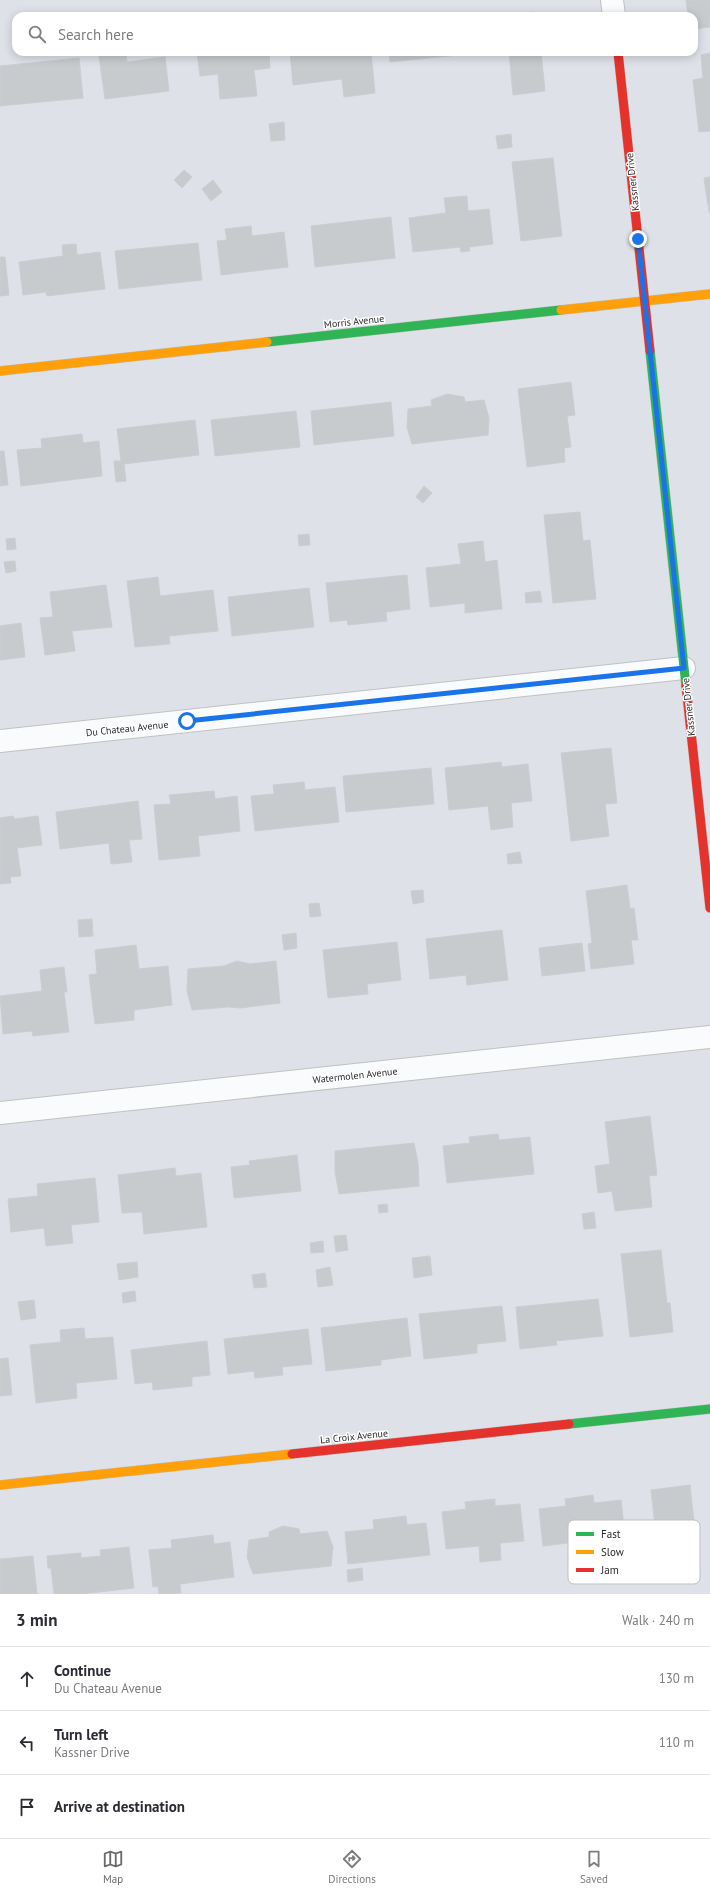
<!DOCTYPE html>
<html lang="en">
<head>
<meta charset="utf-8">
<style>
	body { margin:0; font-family:"PT Sans",sans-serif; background:#f2f2f3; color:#2b2b33 }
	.stop { position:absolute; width:12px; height:12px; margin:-9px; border:3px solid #1a73e8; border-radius:50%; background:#fff }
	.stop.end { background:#1a73e8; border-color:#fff; box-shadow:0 1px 4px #0008 }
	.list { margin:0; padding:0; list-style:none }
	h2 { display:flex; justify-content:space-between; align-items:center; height:52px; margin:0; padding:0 16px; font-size:17px }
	h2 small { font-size:13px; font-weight:400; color:#7c7c81 }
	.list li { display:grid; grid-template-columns:26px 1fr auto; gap:12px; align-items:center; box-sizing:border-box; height:64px; padding:0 16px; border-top:1px solid #e1e1e2 }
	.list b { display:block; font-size:15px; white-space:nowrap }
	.list p { margin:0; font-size:13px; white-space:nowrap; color:#7c7c81 }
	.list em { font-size:13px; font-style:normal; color:#7c7c81 }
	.icon { flex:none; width:22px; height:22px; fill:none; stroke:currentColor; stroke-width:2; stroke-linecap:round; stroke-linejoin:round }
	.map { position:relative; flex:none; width:710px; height:1594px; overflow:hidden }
	.search { position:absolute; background:#fff; box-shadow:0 2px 10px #0003; left:12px; right:12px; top:12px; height:44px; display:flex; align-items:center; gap:10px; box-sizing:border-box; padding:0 14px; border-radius:12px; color:#7c7c81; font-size:15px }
	.sheet { height:244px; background:#fff }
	nav { display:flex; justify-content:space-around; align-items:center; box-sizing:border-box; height:56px; border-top:1px solid #e1e1e2; background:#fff; font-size:11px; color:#7c7c81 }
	nav a { display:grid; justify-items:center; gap:2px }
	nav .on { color:#686a6c }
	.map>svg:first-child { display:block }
	.building { fill:#c8cbce; stroke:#cacdd3 }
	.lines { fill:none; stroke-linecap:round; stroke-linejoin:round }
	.street-casing { stroke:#c0c1c1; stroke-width:24 }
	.fast-casing { stroke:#c0c1c1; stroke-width:10 }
	.slow-casing { stroke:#c0c1c1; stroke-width:10 }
	.jam-casing { stroke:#c0c1c1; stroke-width:10 }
	.street { stroke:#fafbfc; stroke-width:22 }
	.fast { stroke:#30b455; stroke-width:9 }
	.slow { stroke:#ff9f0a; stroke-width:9 }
	.jam { stroke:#e5322d; stroke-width:9 }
	.route { stroke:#1a73e8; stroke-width:5 }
	.labels { text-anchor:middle; stroke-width:3; stroke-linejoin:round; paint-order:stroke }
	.street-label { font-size:10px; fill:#292929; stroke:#fff }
	.key { fill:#fff; stroke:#bfbfbf; stroke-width:1 }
	.key-label { font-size:11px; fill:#292929 }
</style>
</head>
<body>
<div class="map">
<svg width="710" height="1594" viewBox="0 0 710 1594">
	<rect width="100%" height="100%" fill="#dee2e8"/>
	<!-- building -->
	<path class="building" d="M 686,0 L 710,0 L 710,27 L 694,29 L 694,16 L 688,16 Z
		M 533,12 L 534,16 L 505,16 L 505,15 Z
		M 126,52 L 127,62 L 165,57 L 169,91 L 105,99 L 99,56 Z
		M 197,52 L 269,52 L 270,68 L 254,70 L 257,96 L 220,99 L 218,74 L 200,76 Z
		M 290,52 L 371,52 L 375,93 L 344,97 L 342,79 L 293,85 Z
		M 389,52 L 467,52 L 467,54 L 390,62 Z
		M 509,52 L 541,52 L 545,91 L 513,95 Z
		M 710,53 L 710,131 L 699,132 L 693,80 L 703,78 L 701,55 Z
		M 79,58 L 83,98 L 0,106 L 0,66 Z
		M 284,122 L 285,140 L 271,141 L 269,124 Z
		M 511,134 L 512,147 L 498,149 L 496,136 Z
		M 553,158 L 562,236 L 521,241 L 512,162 Z
		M 184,170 L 192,177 L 182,188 L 174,180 Z
		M 710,177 L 710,212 L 709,212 L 704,178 Z
		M 213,180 L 222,192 L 211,201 L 202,189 Z
		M 467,196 L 468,211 L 489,209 L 493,244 L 469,247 L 470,251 L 461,252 L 460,247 L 413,252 L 409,218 L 446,213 L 444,198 Z
		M 391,217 L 395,258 L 315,267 L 311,226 Z
		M 251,226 L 252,236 L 284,232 L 288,267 L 221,275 L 217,241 L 227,240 L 225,229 Z
		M 198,243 L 202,280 L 119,289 L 115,251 Z
		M 76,244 L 77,255 L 100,252 L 105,289 L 47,296 L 46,292 L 23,295 L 19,262 L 63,256 L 62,245 Z
		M 0,257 L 5,257 L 9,295 L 0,296 Z
		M 571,382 L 575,415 L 567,416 L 571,447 L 564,448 L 565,462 L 527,467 L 518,389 Z
		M 447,394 L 464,397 L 465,402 L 484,400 L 489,418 L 488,435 L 412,444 L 407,427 L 408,409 L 432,406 L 431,400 Z
		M 391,402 L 394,436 L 314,445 L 311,411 Z
		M 296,411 L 300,447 L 215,456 L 211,420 Z
		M 195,420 L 199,455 L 124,464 L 126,481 L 116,482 L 114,461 L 121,461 L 117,429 Z
		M 82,434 L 83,443 L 99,441 L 102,476 L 21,486 L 17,450 L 42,448 L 41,439 Z
		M 0,451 L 4,451 L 8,485 L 0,486 Z
		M 424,486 L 432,493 L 423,503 L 416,497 Z
		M 580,512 L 583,541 L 590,540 L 596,599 L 553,603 L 544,515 Z
		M 309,534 L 310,545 L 299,546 L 298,535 Z
		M 15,538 L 16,549 L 7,550 L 6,539 Z
		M 483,541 L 485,562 L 497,560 L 502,609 L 465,613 L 465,603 L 430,607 L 426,568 L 461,564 L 458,544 Z
		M 15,561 L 16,571 L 6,573 L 4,562 Z
		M 407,575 L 410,609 L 386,612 L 387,621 L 348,625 L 347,620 L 330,622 L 326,583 Z
		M 158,577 L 160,596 L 213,590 L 218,631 L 169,636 L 170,644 L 135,647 L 127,581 Z
		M 106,585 L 112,627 L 72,631 L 75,651 L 45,655 L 40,618 L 53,617 L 50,592 Z
		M 309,588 L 314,627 L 232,636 L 228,597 Z
		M 540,591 L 542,602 L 526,603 L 525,593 Z
		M 21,623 L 25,657 L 0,660 L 0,626 Z
		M 611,748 L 617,803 L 605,804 L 609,836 L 571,841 L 561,753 Z
		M 501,762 L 502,767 L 528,764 L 532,801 L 511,803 L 513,827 L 491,830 L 488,806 L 449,810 L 445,768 Z
		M 431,768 L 434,804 L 346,812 L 343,776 Z
		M 304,782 L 305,790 L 335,787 L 339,822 L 255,831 L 251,796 L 274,794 L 273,785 Z
		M 214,791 L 215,799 L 237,796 L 240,831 L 198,836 L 200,856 L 159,860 L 154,805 L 171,804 L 169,795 Z
		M 138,801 L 142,839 L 129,840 L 132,862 L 111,864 L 109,843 L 60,849 L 56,812 Z
		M 13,816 L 14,819 L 38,816 L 42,845 L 17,848 L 21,876 L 10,877 L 11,883 L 0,884 L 0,818 Z
		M 520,852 L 522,863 L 508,864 L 507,854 Z
		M 627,885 L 630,909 L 634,908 L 638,940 L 631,940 L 634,964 L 591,969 L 588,944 L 592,943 L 586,891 Z
		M 423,890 L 424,902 L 413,904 L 411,891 Z
		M 319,903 L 321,916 L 310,917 L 309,904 Z
		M 92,919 L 93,936 L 79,937 L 78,920 Z
		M 502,930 L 508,980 L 467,985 L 466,975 L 430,979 L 426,939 Z
		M 296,933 L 297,948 L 284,950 L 282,935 Z
		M 397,942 L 401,980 L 367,984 L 368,994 L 328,998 L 323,950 Z
		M 582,943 L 585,971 L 542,976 L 539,948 Z
		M 136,945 L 139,969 L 168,966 L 172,1005 L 134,1010 L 134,1020 L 95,1024 L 89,975 L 97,974 L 95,950 Z
		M 237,961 L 250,964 L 276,961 L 280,1003 L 241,1008 L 228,1007 L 192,1010 L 187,991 L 188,969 L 224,966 Z
		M 64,967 L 67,992 L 64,992 L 69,1032 L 33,1036 L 32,1031 L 3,1034 L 0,996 L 42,991 L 40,970 Z
		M 650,1116 L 657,1175 L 649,1176 L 652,1207 L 615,1211 L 612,1191 L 598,1193 L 595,1166 L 610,1164 L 605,1122 Z
		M 498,1134 L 499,1140 L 530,1137 L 534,1174 L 447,1183 L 443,1146 L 470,1143 L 469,1137 Z
		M 414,1143 L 418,1163 L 419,1186 L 339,1194 L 335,1172 L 335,1151 Z
		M 297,1155 L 301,1191 L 234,1198 L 231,1167 L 250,1165 L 249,1161 Z
		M 175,1168 L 176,1176 L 201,1173 L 207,1227 L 144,1234 L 142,1212 L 122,1213 L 118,1175 Z
		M 95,1178 L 99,1222 L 71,1225 L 73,1243 L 46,1246 L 44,1228 L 11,1232 L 8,1199 L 38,1196 L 37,1184 Z
		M 387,1204 L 388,1212 L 379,1213 L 378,1205 Z
		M 594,1212 L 596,1228 L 584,1229 L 582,1214 Z
		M 346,1235 L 348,1250 L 336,1252 L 334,1236 Z
		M 323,1241 L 324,1252 L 311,1253 L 310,1243 Z
		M 661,1250 L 667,1303 L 670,1303 L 673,1332 L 630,1337 L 621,1254 Z
		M 430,1256 L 432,1275 L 414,1278 L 412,1258 Z
		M 137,1262 L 138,1277 L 119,1280 L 117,1264 Z
		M 330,1267 L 333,1285 L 318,1287 L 316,1270 Z
		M 265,1273 L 267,1287 L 254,1288 L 252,1275 Z
		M 135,1291 L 136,1301 L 123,1303 L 122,1293 Z
		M 598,1299 L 603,1336 L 556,1341 L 557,1345 L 520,1349 L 516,1307 Z
		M 34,1300 L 36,1318 L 21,1320 L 18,1302 Z
		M 502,1306 L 506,1341 L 477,1344 L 477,1353 L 424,1359 L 419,1314 Z
		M 407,1318 L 411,1356 L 381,1360 L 381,1365 L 326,1371 L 321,1328 Z
		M 84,1328 L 85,1339 L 113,1337 L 117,1379 L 76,1383 L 77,1398 L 36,1403 L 30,1345 L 61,1342 L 60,1330 Z
		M 308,1329 L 312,1364 L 282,1367 L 283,1375 L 255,1378 L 254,1371 L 228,1374 L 224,1339 Z
		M 207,1341 L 210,1375 L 192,1377 L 192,1386 L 153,1390 L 152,1382 L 135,1384 L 131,1350 Z
		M 8,1358 L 12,1395 L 0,1396 L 0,1359 Z
		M 690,1485 L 700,1576 L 661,1580 L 651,1490 Z
		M 593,1495 L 594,1503 L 621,1500 L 625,1536 L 543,1546 L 539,1509 L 566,1506 L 565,1499 Z
		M 495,1499 L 495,1506 L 520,1504 L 524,1541 L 500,1543 L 501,1560 L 480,1562 L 479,1546 L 446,1549 L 442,1512 L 466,1509 L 465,1502 Z
		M 406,1516 L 407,1525 L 426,1523 L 430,1555 L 348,1564 L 345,1532 L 374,1529 L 373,1520 Z
		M 283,1526 L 299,1529 L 300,1534 L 327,1531 L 333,1547 L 331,1566 L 253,1574 L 247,1557 L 249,1540 L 269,1537 L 269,1532 Z
		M 213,1535 L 214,1544 L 230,1542 L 234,1577 L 180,1584 L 181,1593 L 159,1594 L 158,1586 L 153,1587 L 149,1550 L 172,1548 L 171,1540 Z
		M 129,1547 L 134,1588 L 82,1594 L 54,1594 L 51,1568 L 48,1568 L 47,1556 L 81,1553 L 81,1558 L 101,1556 L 100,1550 Z
		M 33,1556 L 37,1594 L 0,1594 L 0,1559 Z
		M 362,1568 L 363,1580 L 348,1582 L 347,1570 Z"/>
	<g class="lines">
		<defs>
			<path id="street" d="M 612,0 L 614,16
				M 0,741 L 684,668
				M 0,1113 L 710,1037"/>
			<path id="fast" d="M 267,342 L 561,310
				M 650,351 L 686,686
				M 569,1424 L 710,1409"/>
			<path id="slow" d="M 561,310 L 710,294
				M 0,371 L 267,342
				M 0,1485 L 292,1454"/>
			<path id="jam" d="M 618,52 L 650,351
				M 686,686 L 710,908
				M 292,1454 L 569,1424"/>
		</defs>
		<!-- street casing -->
		<use href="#street" class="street-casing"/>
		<!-- fast casing -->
		<use href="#fast" class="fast-casing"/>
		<!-- slow casing -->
		<use href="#slow" class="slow-casing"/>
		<!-- jam casing -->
		<use href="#jam" class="jam-casing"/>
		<!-- street -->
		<use href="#street" class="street"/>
		<!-- fast -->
		<use href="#fast" class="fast"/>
		<!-- slow -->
		<use href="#slow" class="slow"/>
		<!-- jam -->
		<use href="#jam" class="jam"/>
	</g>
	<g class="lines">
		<!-- route -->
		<path class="route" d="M 187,721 L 684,668 L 638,239"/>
	</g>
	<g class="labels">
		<!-- street labels -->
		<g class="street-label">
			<text transform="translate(632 182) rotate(-96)" y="4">Kassner Drive</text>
			<text transform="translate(354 321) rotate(-6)" y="4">Morris Avenue</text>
			<text transform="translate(688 707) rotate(-96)" y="4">Kassner Drive</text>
			<text transform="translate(127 728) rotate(-6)" y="4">Du Chateau Avenue</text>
			<text transform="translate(355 1075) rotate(-6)" y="4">Watermolen Avenue</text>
			<text transform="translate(354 1436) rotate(-6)" y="4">La Croix Avenue</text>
		</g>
	</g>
	<!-- legend -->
	<rect x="568" y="1520" width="132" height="64" rx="6" class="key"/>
	<rect x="576" y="1532" width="18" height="4" fill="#30b455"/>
	<rect x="576" y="1550" width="18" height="4" fill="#ff9f0a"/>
	<rect x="576" y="1568" width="18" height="4" fill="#e5322d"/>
	<g class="key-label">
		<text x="601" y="1538">Fast</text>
		<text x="601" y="1556">Slow</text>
		<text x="601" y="1574">Jam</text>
	</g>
</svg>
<div class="stop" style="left:187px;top:721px"></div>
<div class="stop end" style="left:638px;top:239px"></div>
<div class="search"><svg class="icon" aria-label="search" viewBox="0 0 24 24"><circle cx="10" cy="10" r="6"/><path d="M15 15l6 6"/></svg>Search here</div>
</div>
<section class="sheet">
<h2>3 min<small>Walk · 240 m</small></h2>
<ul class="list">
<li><svg class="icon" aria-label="ahead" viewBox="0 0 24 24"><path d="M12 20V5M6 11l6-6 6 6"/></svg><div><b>Continue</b><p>Du Chateau Avenue</p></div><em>130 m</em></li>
<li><svg class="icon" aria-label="left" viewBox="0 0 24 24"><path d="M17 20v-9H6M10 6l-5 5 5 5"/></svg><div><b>Turn left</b><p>Kassner Drive</p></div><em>110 m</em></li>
<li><svg class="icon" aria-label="arrive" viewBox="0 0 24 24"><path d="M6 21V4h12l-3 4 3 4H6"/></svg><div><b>Arrive at destination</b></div></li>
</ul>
</section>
<nav>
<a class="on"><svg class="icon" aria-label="map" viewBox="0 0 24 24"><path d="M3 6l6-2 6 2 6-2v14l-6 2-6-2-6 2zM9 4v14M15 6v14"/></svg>Map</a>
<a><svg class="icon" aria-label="directions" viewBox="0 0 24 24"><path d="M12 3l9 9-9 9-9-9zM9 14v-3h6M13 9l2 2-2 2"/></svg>Directions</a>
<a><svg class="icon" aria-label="saved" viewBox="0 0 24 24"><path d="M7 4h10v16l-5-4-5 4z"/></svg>Saved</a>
</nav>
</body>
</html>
